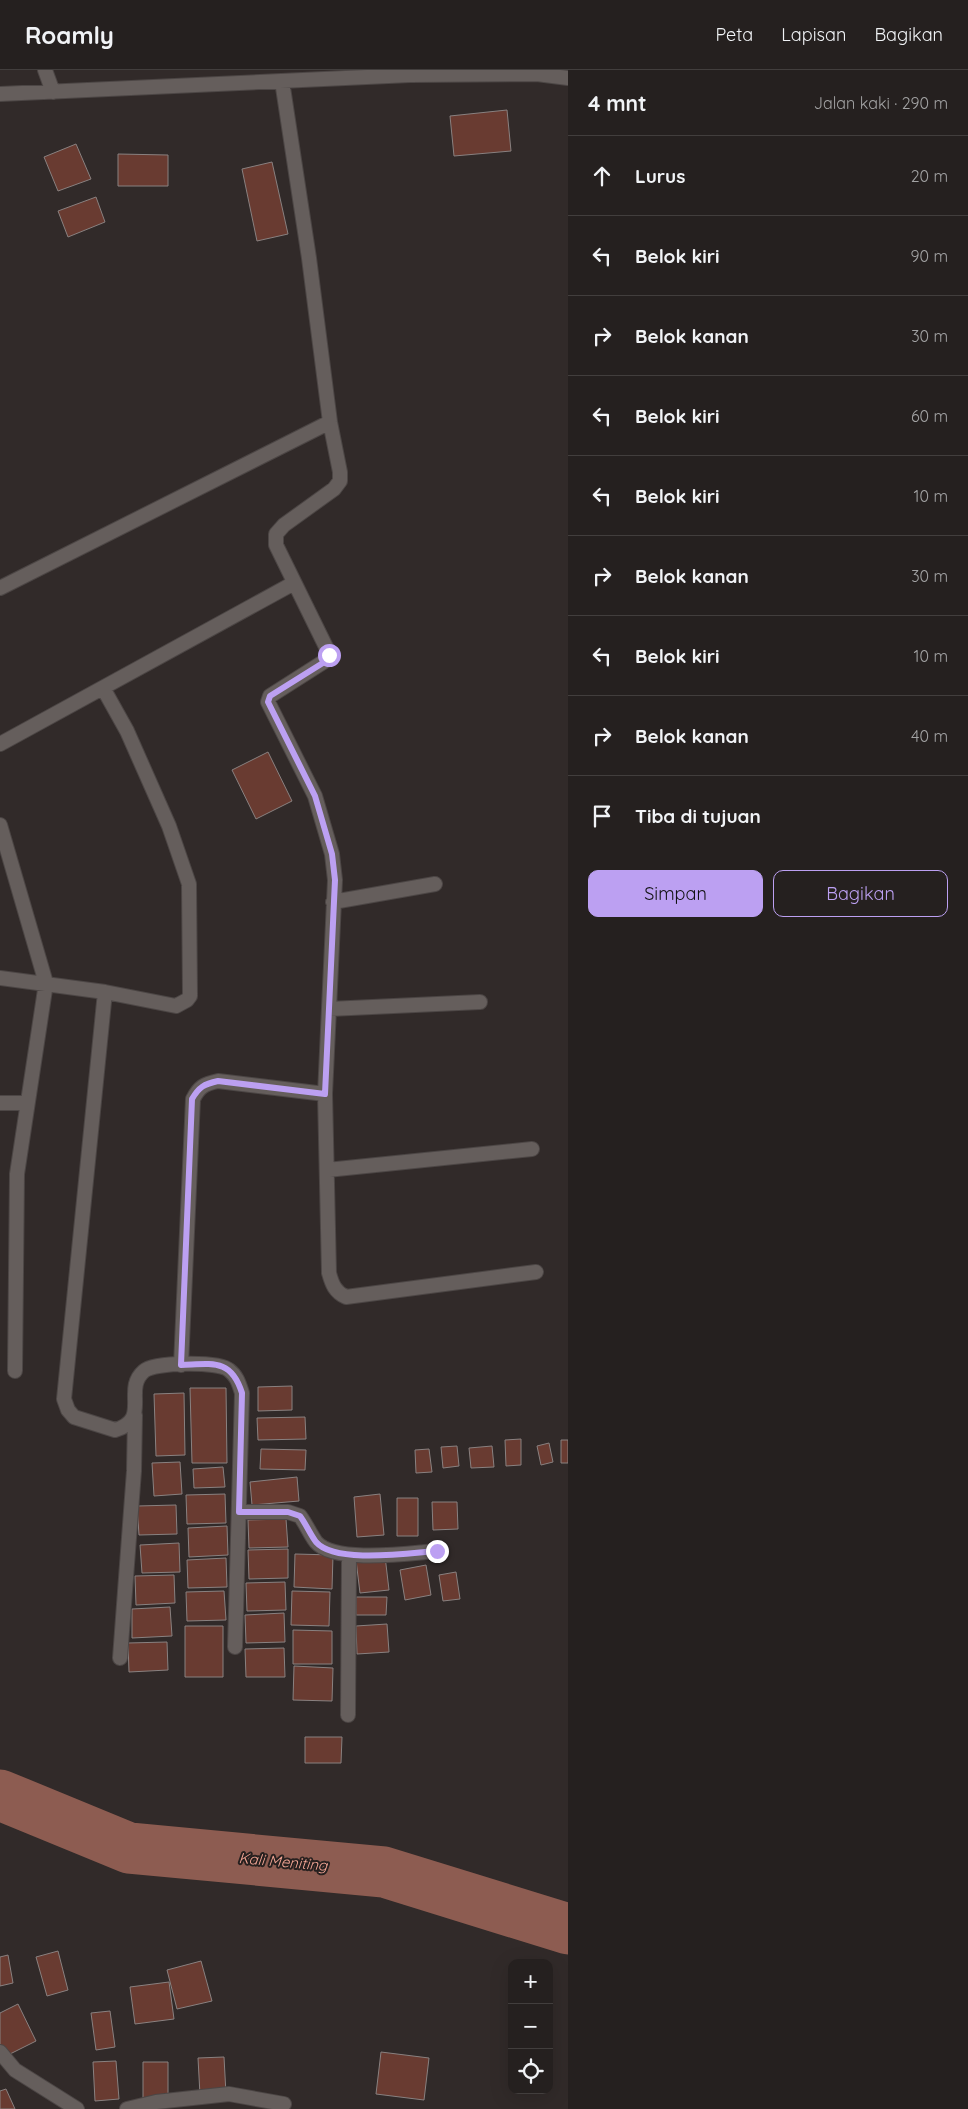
<!DOCTYPE html>
<html lang="id">
<head>
<meta charset="utf-8">
<style>
	body { margin:0; font-family:Quicksand,sans-serif; background:#2d2828; color:#f1f3f6 }
	.controls { position:absolute; right:15px; bottom:15px; display:grid; overflow:hidden; border-radius:10px; box-shadow:0 5px 20px #0002 }
	.controls button { width:45px; height:45px; display:grid; place-items:center; padding:0; border:0; border-bottom:1px solid #423e3d; background:#25201f; color:#f1f3f6; font:25px sans-serif }
	.stop { position:absolute; width:15px; height:15px; margin:-11px; border:4px solid #bca0f2; border-radius:50%; background:#fff }
	.stop.end { background:#bca0f2; border-color:#fff; box-shadow:0 1px 5px #0008 }
	.list { margin:0; padding:0; list-style:none }
	h2 { display:flex; justify-content:space-between; align-items:center; height:65px; margin:0; padding:0 20px; font-size:21px }
	h2 small { font-size:16px; font-weight:400; color:#a3a3a4 }
	.list li { display:grid; grid-template-columns:32px 1fr auto; gap:15px; align-items:center; box-sizing:border-box; height:80px; padding:0 20px; border-top:1px solid #423e3d }
	.list b { display:block; font-size:19px; white-space:nowrap }
	.list em { font-size:16px; font-style:normal; color:#a3a3a4 }
	.actions { display:flex; gap:10px; padding:15px 20px }
	.actions a { flex:1; padding:11px 0; border:1px solid #bca0f2; border-radius:10px; text-align:center; font-size:18px; color:#bca0f2 }
	.actions .main { background:#bca0f2; color:#111 }
	.icon { flex:none; width:28px; height:28px; fill:none; stroke:currentColor; stroke-width:2; stroke-linecap:round; stroke-linejoin:round }
	.map { position:relative; flex:none; width:568px; height:2039px; overflow:hidden }
	header { display:flex; align-items:center; gap:30px; box-sizing:border-box; height:70px; padding:0 25px; background:#25201f; border-bottom:1px solid #423e3d }
	header strong { font-size:24px }
	nav { display:flex; gap:28px; margin-inline-start:auto; font-size:18px }
	main { display:flex }
	aside { flex:1; background:#25201f }
	.map>svg:first-child { display:block }
	.lines { fill:none; stroke-linecap:round; stroke-linejoin:round }
	.river { stroke:#8d5c51; stroke-width:51 }
	.building { fill:#693b31; stroke:#898180 }
	.minor-casing { stroke:#4c4645; stroke-width:16 }
	.minor { stroke:#655e5c; stroke-width:14 }
	.route { stroke:#bca0f2; stroke-width:6 }
	.labels { text-anchor:middle; stroke-width:4; stroke-linejoin:round; paint-order:stroke }
	.water-label { font-size:15px; font-style:italic; fill:#f7a897; stroke:#27201f }
</style>
</head>
<body>
<header>
<strong>Roamly</strong>
<nav><a>Peta</a><a>Lapisan</a><a>Bagikan</a></nav>
</header>
<main>
<div class="map">
<svg width="568" height="2039" viewBox="0 0 568 2039">
	<rect width="100%" height="100%" fill="#312a29"/>
	<g class="lines">
		<!-- river -->
		<path class="river" d="M 0,1725 L 129,1778 L 384,1802 L 568,1859"/>
	</g>
	<!-- building -->
	<path class="building" d="M 507,40 L 511,81 L 454,86 L 450,46 Z
		M 76,74 L 91,109 L 58,121 L 44,87 Z
		M 118,84 L 168,85 L 168,116 L 118,116 Z
		M 272,92 L 288,164 L 257,171 L 242,99 Z
		M 96,127 L 105,152 L 68,167 L 58,141 Z
		M 268,682 L 292,731 L 256,749 L 232,700 Z
		M 292,1316 L 292,1340 L 258,1341 L 258,1317 Z
		M 190,1318 L 226,1318 L 227,1393 L 192,1393 Z
		M 184,1323 L 185,1385 L 156,1386 L 154,1324 Z
		M 305,1347 L 306,1369 L 258,1370 L 257,1348 Z
		M 521,1369 L 521,1395 L 506,1396 L 505,1370 Z
		M 561,1370 L 568,1370 L 568,1393 L 561,1393 Z
		M 549,1373 L 553,1392 L 541,1395 L 537,1376 Z
		M 457,1376 L 459,1396 L 443,1398 L 441,1377 Z
		M 492,1376 L 494,1397 L 471,1398 L 469,1378 Z
		M 261,1379 L 306,1380 L 305,1400 L 260,1399 Z
		M 429,1379 L 432,1402 L 416,1403 L 415,1380 Z
		M 180,1392 L 182,1424 L 154,1426 L 152,1393 Z
		M 223,1397 L 225,1417 L 194,1418 L 193,1399 Z
		M 297,1407 L 299,1431 L 252,1435 L 250,1412 Z
		M 225,1424 L 226,1453 L 187,1454 L 186,1425 Z
		M 380,1424 L 384,1465 L 357,1467 L 354,1427 Z
		M 397,1428 L 418,1428 L 418,1466 L 397,1466 Z
		M 432,1432 L 457,1432 L 458,1459 L 433,1460 Z
		M 176,1435 L 177,1464 L 139,1465 L 137,1436 Z
		M 286,1449 L 288,1477 L 249,1478 L 248,1450 Z
		M 227,1456 L 228,1485 L 189,1487 L 188,1458 Z
		M 179,1473 L 180,1502 L 142,1503 L 140,1475 Z
		M 288,1479 L 288,1508 L 249,1509 L 248,1480 Z
		M 295,1484 L 333,1485 L 332,1519 L 294,1517 Z
		M 385,1486 L 389,1520 L 360,1523 L 356,1490 Z
		M 226,1488 L 227,1517 L 188,1518 L 187,1490 Z
		M 426,1495 L 431,1525 L 405,1530 L 400,1500 Z
		M 456,1502 L 460,1529 L 443,1531 L 439,1505 Z
		M 174,1505 L 175,1533 L 136,1535 L 135,1506 Z
		M 285,1512 L 286,1540 L 247,1541 L 246,1513 Z
		M 224,1521 L 226,1550 L 187,1551 L 186,1522 Z
		M 292,1521 L 330,1522 L 329,1556 L 291,1555 Z
		M 356,1527 L 387,1527 L 386,1545 L 356,1545 Z
		M 170,1537 L 172,1566 L 132,1568 L 132,1539 Z
		M 284,1543 L 285,1572 L 246,1573 L 245,1545 Z
		M 387,1554 L 389,1582 L 357,1584 L 356,1556 Z
		M 185,1556 L 223,1556 L 223,1607 L 185,1607 Z
		M 293,1560 L 332,1561 L 332,1594 L 293,1594 Z
		M 167,1572 L 168,1600 L 129,1602 L 128,1573 Z
		M 284,1578 L 285,1607 L 246,1607 L 245,1579 Z
		M 294,1596 L 333,1598 L 332,1631 L 293,1630 Z
		M 305,1667 L 342,1667 L 341,1693 L 305,1693 Z
		M 58,1881 L 68,1920 L 47,1926 L 36,1887 Z
		M 8,1885 L 13,1913 L 0,1916 L 0,1887 Z
		M 201,1891 L 212,1931 L 177,1939 L 167,1900 Z
		M 169,1912 L 174,1949 L 135,1954 L 130,1917 Z
		M 18,1934 L 36,1971 L 6,1986 L 0,1974 L 0,1943 Z
		M 110,1941 L 115,1977 L 96,1980 L 91,1943 Z
		M 381,1982 L 429,1988 L 424,2030 L 376,2024 Z
		M 224,1987 L 226,2024 L 200,2025 L 198,1988 Z
		M 116,1991 L 119,2029 L 95,2031 L 93,1992 Z
		M 143,1992 L 168,1992 L 168,2028 L 143,2028 Z
		M 6,2019 L 15,2039 L 0,2039 L 0,2021 Z"/>
	<g class="lines">
		<defs>
			<path id="minor" d="M 45,0 L 53,22
				M 282,11 L 309,188 L 330,352 L 340,402 L 340,411 L 334,419 L 284,455 L 276,464 L 276,475 L 327,579 L 328,589 L 270,626 L 268,632 L 315,726 L 332,784 L 335,810 L 325,1024 L 329,1203 C 332,1214 335,1222 346,1227 L 536,1202
				M 0,24 L 410,5 L 537,4 L 568,8
				M 0,518 L 330,352
				M 0,674 L 294,513
				M 0,755 L 46,913 L 17,1104 L 15,1301
				M 333,832 L 435,814
				M 0,908 L 105,922 L 176,936 L 187,930 L 190,926 L 189,814 L 169,756 L 127,661 L 103,618
				M 105,922 L 64,1329 L 68,1340 L 74,1347 L 115,1360 C 152,1349 122,1320 144,1301 C 154,1292 219,1291 229,1300 C 237,1306 239,1314 242,1323 L 235,1577
				M 329,939 L 480,932
				M 0,1033 L 27,1033
				M 327,1100 L 532,1079
				M 181,1295 L 193,1029 C 199,1017 204,1014 218,1011 L 325,1024
				M 239,1442 L 288,1442 L 300,1446 C 306,1454 310,1464 316,1472 C 335,1494 410,1483 437,1481
				M 120,1588 L 134,1401 L 135,1345
				M 348,1645 L 349,1486
				M 0,1982 L 15,2000 L 77,2039
				M 127,2039 L 156,2032 L 229,2024 L 284,2034"/>
		</defs>
		<!-- minor casing -->
		<use href="#minor" class="minor-casing"/>
		<!-- minor -->
		<use href="#minor" class="minor"/>
	</g>
	<g class="lines">
		<!-- route -->
		<path class="route" d="M 329,585 L 326,591 L 270,626 L 268,632 L 315,726 L 332,784 L 335,810 L 325,1024 L 218,1011 C 204,1014 199,1017 192,1029 L 181,1295 C 212,1294 231,1288 242,1323 L 239,1442 L 288,1442 L 300,1446 C 306,1454 310,1464 316,1472 C 335,1494 409,1483 437,1481"/>
	</g>
	<g class="labels">
		<!-- water labels -->
		<g class="water-label">
			<text transform="translate(283 1792) rotate(5)" y="5">Kali Meniting</text>
		</g>
	</g>
</svg>
<div class="controls">
<button>+</button>
<button>−</button>
<button><svg class="icon" aria-label="locate" viewBox="0 0 24 24"><circle cx="12" cy="12" r="6"/><path d="M12 2v4M12 18v4M2 12h4M18 12h4"/></svg></button>
</div>
<div class="stop" style="left:329px;top:585px"></div>
<div class="stop end" style="left:437px;top:1481px"></div>
</div>
<aside>
<h2>4 mnt<small>Jalan kaki · 290 m</small></h2>
<ul class="list">
<li><svg class="icon" aria-label="ahead" viewBox="0 0 24 24"><path d="M12 20V5M6 11l6-6 6 6"/></svg><div><b>Lurus</b></div><em>20 m</em></li>
<li><svg class="icon" aria-label="left" viewBox="0 0 24 24"><path d="M17 20v-9H6M10 6l-5 5 5 5"/></svg><div><b>Belok kiri</b></div><em>90 m</em></li>
<li><svg class="icon" aria-label="right" viewBox="0 0 24 24"><path d="M7 20v-9h11M14 6l5 5-5 5"/></svg><div><b>Belok kanan</b></div><em>30 m</em></li>
<li><svg class="icon" aria-label="left" viewBox="0 0 24 24"><path d="M17 20v-9H6M10 6l-5 5 5 5"/></svg><div><b>Belok kiri</b></div><em>60 m</em></li>
<li><svg class="icon" aria-label="left" viewBox="0 0 24 24"><path d="M17 20v-9H6M10 6l-5 5 5 5"/></svg><div><b>Belok kiri</b></div><em>10 m</em></li>
<li><svg class="icon" aria-label="right" viewBox="0 0 24 24"><path d="M7 20v-9h11M14 6l5 5-5 5"/></svg><div><b>Belok kanan</b></div><em>30 m</em></li>
<li><svg class="icon" aria-label="left" viewBox="0 0 24 24"><path d="M17 20v-9H6M10 6l-5 5 5 5"/></svg><div><b>Belok kiri</b></div><em>10 m</em></li>
<li><svg class="icon" aria-label="right" viewBox="0 0 24 24"><path d="M7 20v-9h11M14 6l5 5-5 5"/></svg><div><b>Belok kanan</b></div><em>40 m</em></li>
<li><svg class="icon" aria-label="arrive" viewBox="0 0 24 24"><path d="M6 21V4h12l-3 4 3 4H6"/></svg><div><b>Tiba di tujuan</b></div></li>
</ul>
<div class="actions"><a class="main">Simpan</a><a>Bagikan</a></div>
</aside>
</main>
</body>
</html>
